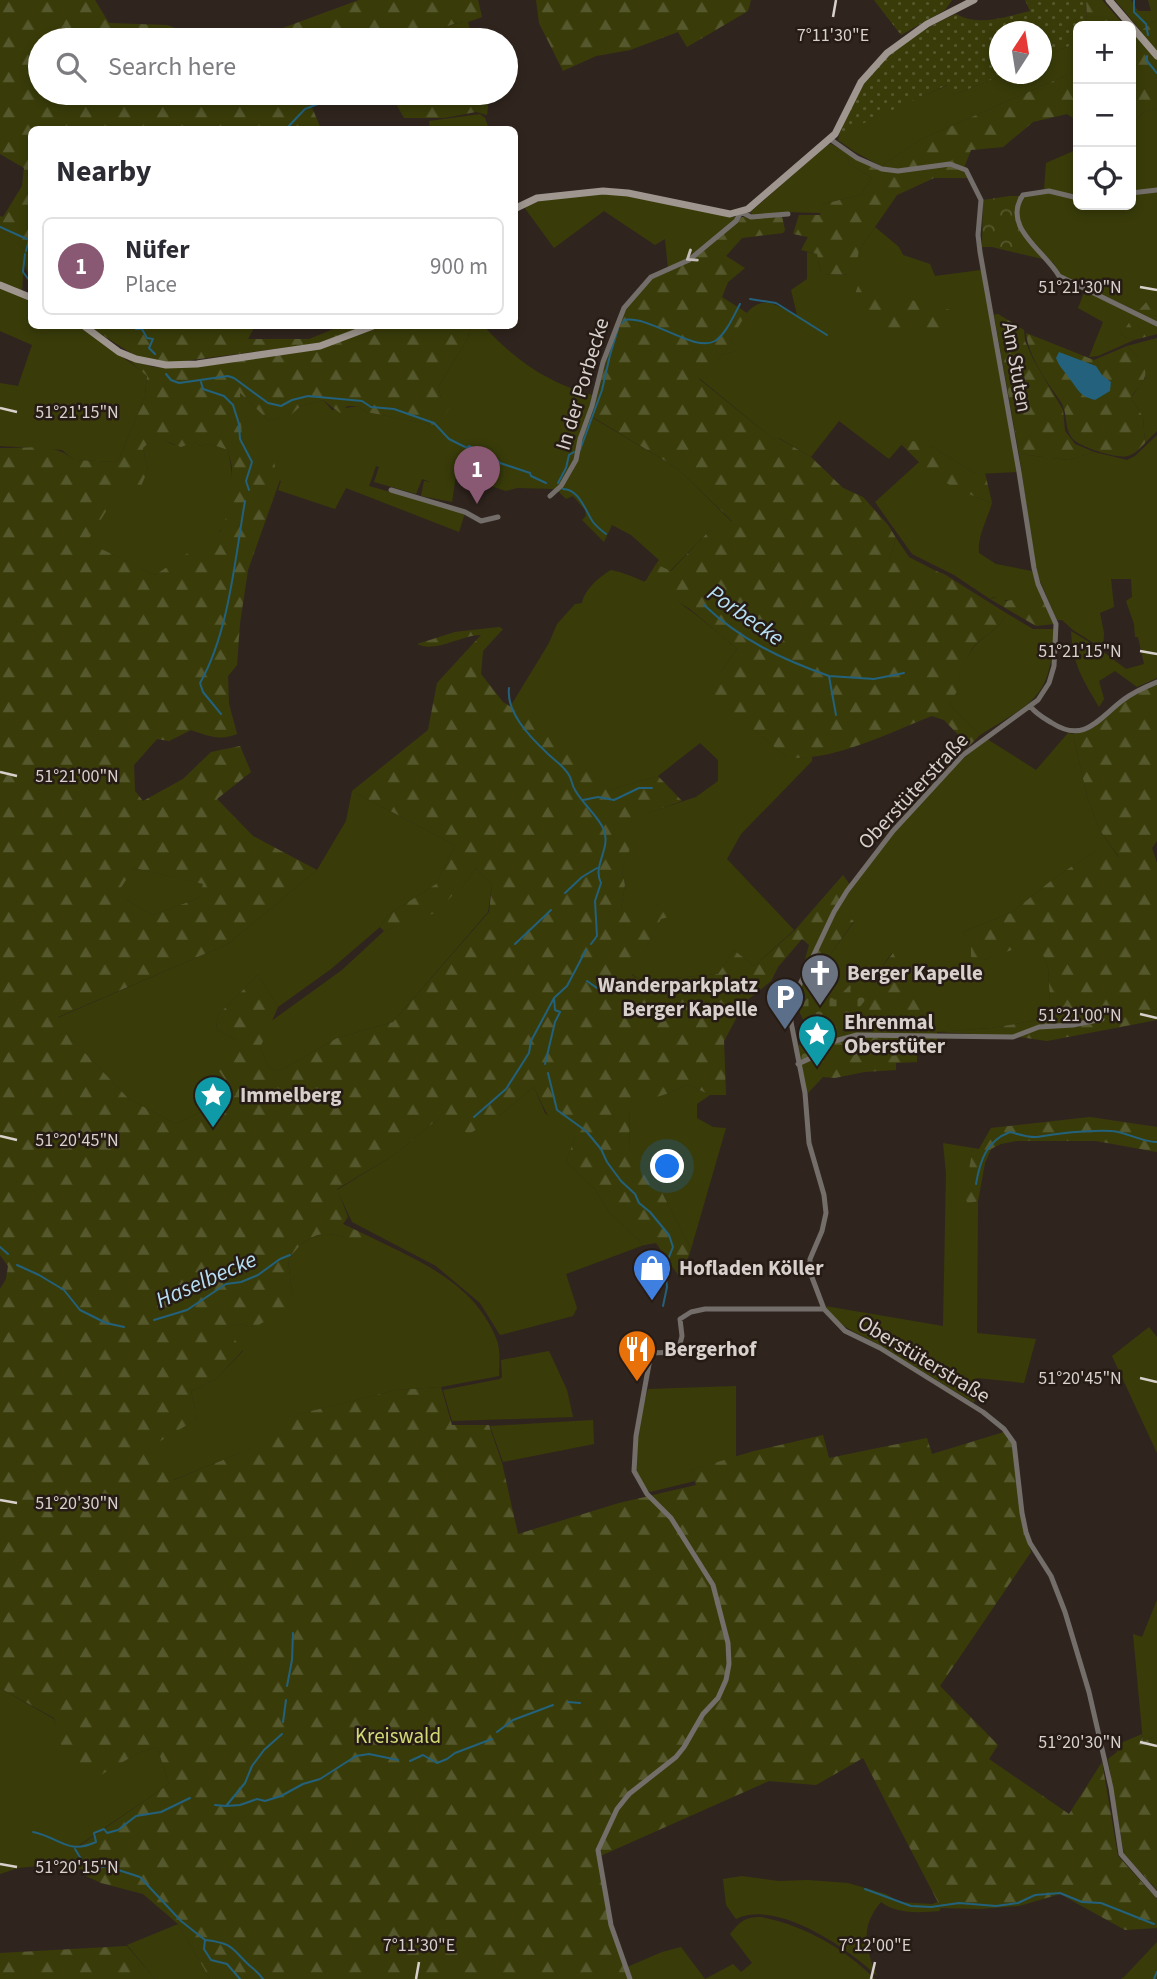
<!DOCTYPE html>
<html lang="en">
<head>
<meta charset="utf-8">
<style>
	body { margin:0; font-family:"Source Sans 3",sans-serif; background:#f7f7f7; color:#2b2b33 }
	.controls { position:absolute; right:21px; top:21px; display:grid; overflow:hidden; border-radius:10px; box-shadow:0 4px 10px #0003 }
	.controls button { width:63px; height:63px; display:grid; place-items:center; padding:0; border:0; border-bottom:2px solid #e1e1e2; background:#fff; color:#2b2b33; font:35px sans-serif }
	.compass { position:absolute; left:989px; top:21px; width:63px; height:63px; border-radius:50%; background:#fff; box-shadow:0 4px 10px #0003; rotate:12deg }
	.you { position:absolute; left:668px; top:1167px; width:24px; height:24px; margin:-18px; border:5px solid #fff; border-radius:50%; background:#1a73e8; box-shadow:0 0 0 10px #1a73e833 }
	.badge { display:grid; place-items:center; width:46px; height:46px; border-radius:50%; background:#895873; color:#fff; font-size:23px; font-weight:700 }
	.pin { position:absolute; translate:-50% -58px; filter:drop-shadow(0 2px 4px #0008) }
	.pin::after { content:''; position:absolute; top:37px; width:24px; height:21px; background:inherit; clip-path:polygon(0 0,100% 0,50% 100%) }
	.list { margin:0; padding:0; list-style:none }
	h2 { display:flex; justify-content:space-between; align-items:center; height:91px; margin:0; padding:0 28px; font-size:30px }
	h2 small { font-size:23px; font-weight:400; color:#7c7c81 }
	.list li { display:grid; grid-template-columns:46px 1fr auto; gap:21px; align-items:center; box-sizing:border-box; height:98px; margin:0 14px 14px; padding:0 14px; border:2px solid #e1e1e2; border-radius:10px }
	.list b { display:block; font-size:26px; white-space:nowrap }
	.list p { margin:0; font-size:23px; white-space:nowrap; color:#7c7c81 }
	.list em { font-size:23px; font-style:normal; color:#7c7c81 }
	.icon { flex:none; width:38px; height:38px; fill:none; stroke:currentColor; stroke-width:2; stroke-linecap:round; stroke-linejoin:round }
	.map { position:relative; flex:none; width:1157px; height:1979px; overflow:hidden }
	.search { position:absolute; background:#fff; box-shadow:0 4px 10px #0003; left:28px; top:28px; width:490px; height:77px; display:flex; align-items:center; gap:18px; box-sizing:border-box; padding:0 24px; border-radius:38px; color:#7c7c81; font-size:26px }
	.panel { position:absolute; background:#fff; box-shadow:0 4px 10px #0003; left:28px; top:126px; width:490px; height:203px; border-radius:10px }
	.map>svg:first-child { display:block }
	.grass { fill:#393c09 }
	.forest { fill:url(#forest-firs); fill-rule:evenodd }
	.cemetery { fill:url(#cemetery-stones) }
	.park { fill:url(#park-crowns) }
	.garden { fill:url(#garden-dots) }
	.water { fill:#23617c }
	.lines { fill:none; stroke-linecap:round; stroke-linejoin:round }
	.stream { stroke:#23617c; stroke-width:2 }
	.street { stroke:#736e6a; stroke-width:5 }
	.secondary { stroke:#9e968f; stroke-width:7 }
	.oneway { stroke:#c4bcb8 }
	.ticks { fill:none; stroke:#d8d0cc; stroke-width:2.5 }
	.labels { text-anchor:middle; stroke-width:5; stroke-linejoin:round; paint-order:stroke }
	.street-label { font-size:21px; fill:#d8d0cc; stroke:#261c15 }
	.poi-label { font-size:21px; font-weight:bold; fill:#d8d0cc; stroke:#261c15; text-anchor:start }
	.park-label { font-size:21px; fill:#d2da76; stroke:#261c15 }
	.water-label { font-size:23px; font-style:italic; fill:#b7dff3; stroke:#261c15 }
	.ticks-label { font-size:18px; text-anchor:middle; fill:#d8d0cc; stroke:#261c15; stroke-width:5; stroke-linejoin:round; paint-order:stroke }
</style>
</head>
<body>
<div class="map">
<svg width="1157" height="1979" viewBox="0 0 1157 1979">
	<defs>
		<pattern id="forest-firs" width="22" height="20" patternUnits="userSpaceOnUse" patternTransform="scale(1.75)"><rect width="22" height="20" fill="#393c09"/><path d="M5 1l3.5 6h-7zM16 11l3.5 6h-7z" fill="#55572c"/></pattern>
		<pattern id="cemetery-stones" width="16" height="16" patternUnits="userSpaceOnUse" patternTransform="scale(1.75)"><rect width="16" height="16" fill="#393c09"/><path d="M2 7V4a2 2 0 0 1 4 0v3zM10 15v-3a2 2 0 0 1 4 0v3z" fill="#55572c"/></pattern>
		<pattern id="park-crowns" width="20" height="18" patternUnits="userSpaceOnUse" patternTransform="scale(1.75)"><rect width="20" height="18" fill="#393c09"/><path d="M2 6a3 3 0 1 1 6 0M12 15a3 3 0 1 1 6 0" fill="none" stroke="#55572c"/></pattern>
		<pattern id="garden-dots" width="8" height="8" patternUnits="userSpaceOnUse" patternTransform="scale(1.75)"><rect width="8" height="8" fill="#393c09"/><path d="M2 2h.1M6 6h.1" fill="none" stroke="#55572c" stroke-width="1.8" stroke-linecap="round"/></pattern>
	</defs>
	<rect width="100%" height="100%" fill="#30251e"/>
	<!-- grass -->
	<path class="grass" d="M 1115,0 L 1131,0 L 1138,11 L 1151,11 L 1148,0 L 1157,0 L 1157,19 L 1141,31 Z
		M 464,22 L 469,40 L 412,40 C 431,37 445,24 464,22 Z
		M 1078,42 L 1078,70 L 920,140 L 881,166 L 855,152 L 838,140 L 840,132 L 948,85 L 954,95 L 1005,74 L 1042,74 L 1042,58 Z
		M 1157,109 L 1157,188 L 1131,192 L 1131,125 L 1145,111 Z
		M 480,114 L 485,118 L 489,129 L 430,129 L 429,121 Z
		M 827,145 L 849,159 L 848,163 L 872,178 L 860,195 L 823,204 L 821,213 L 784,212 L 753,215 L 750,212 L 755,208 Z
		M 1078,149 L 1078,197 L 1044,189 L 1046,163 Z
		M 1157,191 L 1157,290 L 1138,312 L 1060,275 L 1054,264 L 1023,231 L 1017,213 L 1025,195 L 1048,192 L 1078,199 L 1078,205 L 1131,205 L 1131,194 Z
		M 616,194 L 731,217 L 736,217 L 735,220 L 687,260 L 668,269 L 665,239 L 655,245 L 604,211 L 554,248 L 524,207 C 552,194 585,195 616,194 Z
		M 875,227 L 899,247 L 903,255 L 930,264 L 935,276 L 981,270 L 1017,472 L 976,474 L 931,446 L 903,443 L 889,459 L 839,421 L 811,457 L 779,438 L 773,439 L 699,378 L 722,354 L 742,350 L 730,340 C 739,325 749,299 770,303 C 779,305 788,312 797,315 L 791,290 L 807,279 L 807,252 L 817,254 L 821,274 L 854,275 L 859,250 Z
		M 0,229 C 13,234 19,248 31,252 L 31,279 L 24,264 L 22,291 L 0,282 Z
		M 0,287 L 31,301 L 32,326 L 80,326 L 147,375 L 145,396 L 118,462 L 74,460 L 62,450 L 0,446 L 0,383 L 18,386 L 32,345 L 0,331 Z
		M 1085,290 L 1136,314 L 1121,335 L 1134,340 L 1098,356 L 1089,357 L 1103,322 L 1078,308 Z
		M 470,326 L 484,326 C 514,360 548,383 592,395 L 588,415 L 677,468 L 732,522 L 709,531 L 670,571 L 656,564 L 659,560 L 631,535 L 612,525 L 604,542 L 582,520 L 586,516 L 585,510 L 573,496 L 566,499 L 556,489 L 517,488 L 506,491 L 472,480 L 473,477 L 457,469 L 452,502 L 421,496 L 424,481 L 431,482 L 422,479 L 416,494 L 374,482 L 379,467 L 376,466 L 369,486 L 465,513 L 459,532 L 346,488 L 335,509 L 278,490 L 281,481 L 253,465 L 242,439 L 239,392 L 269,421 L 276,418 L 284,420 L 301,406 L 323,400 L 332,410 L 359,406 L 366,412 L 439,426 L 441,398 L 438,387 L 468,338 Z
		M 1157,338 L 1157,431 L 1145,443 L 1143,417 L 1131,398 L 1145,378 L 1138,357 L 1127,346 Z
		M 1157,435 L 1157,678 L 1137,687 L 1115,671 L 1099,681 L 1104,699 L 1099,707 C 1082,678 1073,665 1071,631 L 1094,645 L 1126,669 L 1144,664 L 1138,637 L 1135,637 L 1134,624 L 1126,601 L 1132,597 L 1131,579 L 1111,579 L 1114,607 L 1100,613 L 1104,633 L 1103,649 L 1073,630 L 1062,620 L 1057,620 L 1036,572 L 1019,454 L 1069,460 L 1094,452 L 1127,460 L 1135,456 Z
		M 155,436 L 174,445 L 195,442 L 200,446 L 210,444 L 228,450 C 233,472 235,509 222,529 C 216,538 167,567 155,575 L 86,542 L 118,492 L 148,470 L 143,448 Z
		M 919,462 C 940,482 965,493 992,503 C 987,520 977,537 979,553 L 996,564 L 1032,571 L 1046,603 C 1029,600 1009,603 994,597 L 990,599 L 954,575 L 912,554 L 875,502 Z
		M 896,538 L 909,557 L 936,571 L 931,581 L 889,560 Z
		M 611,570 C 660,581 699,617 737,649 L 720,673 L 756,731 L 787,758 L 812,757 L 812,761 L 741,834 L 727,859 L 794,930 L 754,966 L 734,950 L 718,974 L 641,981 L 632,974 L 661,919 L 659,904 L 634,919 L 621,908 L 625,885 L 622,870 L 642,815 L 696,797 L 718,781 L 718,760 L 700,743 L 658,776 L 610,790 L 510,707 L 549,643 L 557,624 L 575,604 L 582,603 C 585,589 599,577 611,570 Z
		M 1006,613 L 1033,629 L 1055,629 C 1049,700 1037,699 980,735 L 949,704 L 964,680 L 959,675 C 963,667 967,657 972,650 C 982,635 1000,631 1006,613 Z
		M 1068,733 L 1073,734 L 1087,796 L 1099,829 L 1119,858 L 1095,851 L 1053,879 L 1011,913 L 963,932 L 983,960 L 1037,940 L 1048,967 L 1050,1001 L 1056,1017 L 991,1028 L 936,1032 L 921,1010 L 892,953 L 867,987 L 857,978 L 835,1001 L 817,987 L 798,1009 L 796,1004 L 802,983 L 806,988 L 854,922 L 836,911 C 878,851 928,784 987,739 L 1036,770 Z
		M 352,791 L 455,845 L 436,884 L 388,915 L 380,927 L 331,969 L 278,1007 L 258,975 L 218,1015 L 216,1029 L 238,1041 L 236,1095 L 176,1124 L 129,1099 L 68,1035 L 57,1018 L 228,944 L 317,870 L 346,821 Z
		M 134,868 L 204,884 L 199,898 L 153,915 L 128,901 L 119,889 Z
		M 475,868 L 492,885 L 488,912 L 393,1022 L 337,1038 L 280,1071 L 269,1068 L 260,1048 L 270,1022 L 342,970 L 384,931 L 435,912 L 467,881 Z
		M 687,1084 L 710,1095 L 697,1104 L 697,1118 L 713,1127 L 726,1128 L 691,1249 L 653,1175 L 634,1159 L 629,1149 L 630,1104 L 670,1093 Z
		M 534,1087 L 545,1113 L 575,1137 L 566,1162 L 595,1189 L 608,1211 L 644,1245 L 566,1274 L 577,1308 L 573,1316 L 500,1335 L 480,1303 L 436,1266 L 352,1222 L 337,1190 L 397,1153 L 439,1118 L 500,1115 Z
		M 943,1143 L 973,1148 L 968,1179 L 968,1204 L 978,1201 L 977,1333 L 1036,1339 L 1024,1383 L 977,1378 L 974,1403 C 943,1384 912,1365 881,1346 C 858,1332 841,1330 825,1306 L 943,1326 L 946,1173 Z
		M 360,1232 C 412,1258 473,1280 496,1338 C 501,1349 499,1364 499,1376 L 441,1387 L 397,1390 L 271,1421 L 273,1440 L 173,1480 L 151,1445 L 197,1419 L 191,1391 L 216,1379 L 243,1351 L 224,1328 L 237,1324 L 255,1327 L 292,1294 L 288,1260 C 315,1224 331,1231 369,1247 Z
		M 1149,1327 L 1157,1337 L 1157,1453 L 1112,1356 Z
		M 549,1351 L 567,1390 L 573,1417 L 452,1421 L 443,1390 L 500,1379 L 502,1377 L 501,1360 Z
		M 736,1386 L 736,1457 L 691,1470 L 695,1481 L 650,1492 C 620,1470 640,1418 648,1389 Z
		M 593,1420 L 594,1444 L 503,1462 L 490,1426 Z
		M 1157,1600 L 1157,1735 L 1143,1742 L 1133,1634 L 1142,1637 Z
		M 0,1688 L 54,1719 L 62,1745 L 55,1752 L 121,1763 L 140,1752 L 157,1747 L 169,1784 L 75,1848 L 87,1859 L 89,1867 L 86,1870 L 48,1865 L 18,1868 L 0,1874 Z
		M 742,1876 L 778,1881 L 808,1880 L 848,1883 L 886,1894 L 899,1902 L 932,1904 L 938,1902 L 941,1908 L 939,1911 C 918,1913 897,1914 881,1902 C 860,1926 865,1948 877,1976 C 848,1948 777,1899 736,1919 L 726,1905 L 723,1879 Z
		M 761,1917 C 804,1925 845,1949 875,1979 L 630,1979 L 627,1967 L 662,1952 L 681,1947 L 705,1979 L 733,1964 L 741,1972 L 752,1963 L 730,1934 C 740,1922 744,1917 761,1917 Z
		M 178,1924 L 210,1979 L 155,1979 L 127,1945 Z
		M 1157,1942 L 1157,1979 L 1121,1979 L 1124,1977 Z"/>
	<!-- forest -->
	<path class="forest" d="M 0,0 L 95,0 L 109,23 L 167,25 L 209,40 L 40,40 L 40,93 L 306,93 L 321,129 L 32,130 L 31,252 C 19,248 12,234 0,229 L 0,216 L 3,217 L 22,186 L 24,168 L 0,154 Z
		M 359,0 L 478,0 L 482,17 L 468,22 L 473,40 L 469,40 L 463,22 C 445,24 431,37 412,40 L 250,40 Z
		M 536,0 L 751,0 L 748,11 L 687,47 L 678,32 L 630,50 L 596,56 L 563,71 L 539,23 Z
		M 1086,0 L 1102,0 L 1125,26 L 1087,26 Z
		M 1157,19 L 1157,109 L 1145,111 L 1131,125 L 1131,33 L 1134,36 Z
		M 1078,70 L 1078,121 L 1067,114 L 1033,122 L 1003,147 L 971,150 L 963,170 L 967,178 L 934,178 L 897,195 L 859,250 L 855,275 L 821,274 L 817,254 L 801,250 L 808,237 L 793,234 L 799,215 L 820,215 L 823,204 L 860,195 L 872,178 L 848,163 L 849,159 L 827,145 L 831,144 L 878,170 L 881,166 L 920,140 Z
		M 390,93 L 485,93 L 488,107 L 487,115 L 476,112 L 444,118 L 404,118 Z
		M 782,216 L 785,230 L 783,233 L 742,238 L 726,256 L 745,268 L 728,282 L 722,297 L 747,313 L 730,340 L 743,350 L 722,354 L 699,379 L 773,439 L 778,438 L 811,457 L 843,488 L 863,497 L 888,525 L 896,538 L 889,560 L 931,580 L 936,571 L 944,574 L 1006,613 C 1000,631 982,635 972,649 C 967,657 964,667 959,675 L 965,679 L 949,704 L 980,735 L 969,746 L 944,720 L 932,716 C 885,734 838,760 787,758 L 711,693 L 720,673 L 737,649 L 690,609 L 645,582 L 656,564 L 671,571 L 709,531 L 732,521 L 677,468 L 591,416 L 609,350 L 625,309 L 652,279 L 689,262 L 742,217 Z
		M 860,283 L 907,299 L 958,312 L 964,320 L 958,329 C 938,332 919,331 898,330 C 891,329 883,331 877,330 C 855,326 849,299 860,283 Z
		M 1157,290 L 1157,334 L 1134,340 L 1121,335 L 1132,318 Z
		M 998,314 L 1024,330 L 1025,341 L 1033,359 L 1063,410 L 1065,431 L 1075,444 L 1094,452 L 1069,460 L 1019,454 L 994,315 Z
		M 88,326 L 255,326 L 248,339 L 309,339 L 341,326 L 365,326 L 319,343 L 169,363 L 139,358 Z
		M 379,326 L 470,326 L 468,338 L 438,387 L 441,398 L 449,408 L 439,426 L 366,412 L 359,406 L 347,406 L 340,413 L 323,400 L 301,406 L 284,421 L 276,418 L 269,421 L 240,393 L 242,439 L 253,465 L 256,466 L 272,451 L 276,472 L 281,477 L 248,570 L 240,623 L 237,665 L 228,676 L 229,704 L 237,734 C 220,741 208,736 191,730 L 169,741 L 157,739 L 134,765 L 135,791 L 143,801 L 183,779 L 211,752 L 240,746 L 251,772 L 217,799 L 253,836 L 317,870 L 228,944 L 58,1017 L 68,1035 L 129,1099 L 176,1124 L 236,1095 L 219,1071 L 238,1041 L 216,1029 L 218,1015 L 258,975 L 278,1007 L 260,1048 L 269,1068 L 280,1071 L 337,1038 L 393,1022 L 489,912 L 492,885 L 475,868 L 467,881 L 435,913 L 384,931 L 380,927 L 388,915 L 436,884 L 455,845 L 352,791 L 428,730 L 437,683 L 481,635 C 460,635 438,653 417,644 L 455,632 L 499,627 L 503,629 L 483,651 L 481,674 L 503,702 L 523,714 L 610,790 L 658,776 L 682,801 L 643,815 L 622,870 L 625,885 L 621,908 L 634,918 L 659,904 L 679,914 L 661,919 L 632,975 L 641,981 L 718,974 L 734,950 L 754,966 L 795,930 L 843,875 L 850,885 L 833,909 L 854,921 L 806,989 L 800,978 L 809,945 L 802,939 L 778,967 L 771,981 L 745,1002 L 724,1041 L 726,1095 L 710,1095 L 687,1084 L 670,1093 L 630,1105 L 629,1149 L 635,1159 L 653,1175 L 691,1249 L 681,1279 L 656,1243 L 644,1245 L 608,1211 L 595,1189 L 566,1162 L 575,1137 C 551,1129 544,1108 534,1087 L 500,1115 L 469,1134 L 439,1118 L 397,1153 L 337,1189 L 348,1217 L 343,1224 L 360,1232 L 370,1248 C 332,1232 316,1223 288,1260 L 292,1294 L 283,1311 L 255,1327 L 237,1324 L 225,1328 L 243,1350 L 216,1379 L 191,1391 L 197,1419 L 152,1446 L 174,1480 L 272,1440 L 270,1421 L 397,1390 L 441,1387 L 452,1425 L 489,1425 L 502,1463 L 518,1534 L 619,1503 L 696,1485 L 691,1470 L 754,1451 L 823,1435 L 829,1458 L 927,1438 L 932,1454 L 1004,1432 L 1013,1443 L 1025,1534 L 1031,1552 L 940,1686 L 998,1745 L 989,1759 L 1069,1814 L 1102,1762 L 1118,1856 L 1157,1899 L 1157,1928 L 1125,1930 L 1060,1894 L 1019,1906 L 980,1909 L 941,1908 L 863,1758 L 816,1785 L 769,1781 L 598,1857 L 610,1925 L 629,1979 L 210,1979 L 178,1924 L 143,1894 L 101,1883 L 82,1874 L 91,1869 L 87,1859 L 75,1849 L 169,1784 L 157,1747 L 140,1752 L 87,1783 L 55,1752 L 61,1745 L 54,1718 L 0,1688 L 0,1289 L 6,1279 L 8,1266 L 0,1255 L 0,448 C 26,449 53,441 74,460 L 118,462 L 145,396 L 147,376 L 125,357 L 153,367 L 167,368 L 197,365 L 349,337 ZM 155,437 L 181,447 L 195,442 L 200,446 L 210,444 L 228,450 L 232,467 L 229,510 L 221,531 L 155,575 L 87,542 L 118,492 L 141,486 L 148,470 L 143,448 ZM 134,868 L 203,884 L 199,898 L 153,915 L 128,901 L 120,889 Z
		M 1026,333 L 1094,360 L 1127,346 C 1135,354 1150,366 1144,379 C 1141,386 1134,391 1131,398 L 1143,417 L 1145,443 C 1140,448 1135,454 1128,456 C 1117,459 1079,447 1072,438 C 1064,427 1068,413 1061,402 C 1048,383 1028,356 1026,333 Z
		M 913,441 L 931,446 L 976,474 L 985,473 L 992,503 L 958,490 L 930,473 L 901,444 Z
		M 1001,596 L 1005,601 L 1018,599 L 1046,603 L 1054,624 L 1036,626 L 990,599 Z
		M 1157,683 L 1157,841 L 1152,848 L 1157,863 L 1157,1020 L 1047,1041 L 1012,1036 L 937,1032 L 937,1040 L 926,1050 L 917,1054 L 917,1062 L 896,1063 L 896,1070 L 864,1072 L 835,1078 L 823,1077 L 807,1094 L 801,1064 L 831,1043 L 846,1036 L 842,1030 L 869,994 L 854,981 L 857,978 L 867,986 L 893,953 L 921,1010 L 936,1032 L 991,1028 L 1056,1017 L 1050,1001 L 1048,967 L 1037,941 L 983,960 L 971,957 L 971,944 L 963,932 L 1011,913 L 1053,879 L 1095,851 L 1119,857 L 1099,829 L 1087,796 L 1073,734 L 1091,729 L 1120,703 Z
		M 1090,1117 L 1157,1127 L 1157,1152 L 1096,1141 L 1016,1141 L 1001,1144 L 991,1149 L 985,1163 L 978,1201 L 968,1204 L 964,1196 L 973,1148 L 979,1149 L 991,1128 Z
		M 1142,1734 L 1143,1742 L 1157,1735 L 1157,1890 L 1124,1854 L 1108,1759 L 1116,1753 L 1121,1743 Z
		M 127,1946 L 155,1979 L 0,1979 L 0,1953 Z"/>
	<!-- cemetery -->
	<path class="cemetery" d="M 854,981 L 870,994 L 842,1030 L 846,1037 C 826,1043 819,1054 800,1062 L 797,1047 L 810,1034 L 798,1009 L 817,987 L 835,1000 Z"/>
	<!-- park -->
	<path class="park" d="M 1010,196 L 1021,196 C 1003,222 1030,243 1047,260 L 992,247 L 982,247 L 983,200 Z"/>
	<!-- garden -->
	<path class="garden" d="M 874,0 L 952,0 L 945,10 L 901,35 Z
		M 1025,0 L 1086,0 L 1087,26 L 1078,26 L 1078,42 L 1042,58 L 1042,32 L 1000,32 L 1000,74 L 1005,74 L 954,95 L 947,85 L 838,135 C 847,115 855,94 868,77 C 890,48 924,28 956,14 C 979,27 1005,17 1030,11 Z"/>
	<!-- water -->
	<path class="water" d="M 1059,352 L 1096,366 L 1102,375 L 1111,382 L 1110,391 L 1095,400 C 1079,396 1078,389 1069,378 C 1064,370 1059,367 1056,358 Z"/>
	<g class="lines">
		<!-- stream -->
		<path class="stream" d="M 1134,0 L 1134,12 L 1146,24 L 1148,35
			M 1147,56 L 1147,61 L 1157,73
			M 285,130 L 305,109 L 328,100 L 335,93
			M 0,227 L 29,240 L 26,251
			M 25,254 L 23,272 L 32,284
			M 750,299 L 776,303 L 827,335
			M 623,323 L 624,320 C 650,315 694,353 715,341 C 726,334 734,315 740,304
			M 133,326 L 136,329 L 142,329 L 147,338 L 153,339 L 149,348 L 155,354
			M 166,374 L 171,380 L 179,383 L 228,376 L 234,378 L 268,403 L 281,406 L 292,400 L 308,396 L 362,401 L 371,407 L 394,409 L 434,423 L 449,439 L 467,448 L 469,446 L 493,459 L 495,458 L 500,463 L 530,473 L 531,476 L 546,483
			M 201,382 L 203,389 L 224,396 L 233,405 L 239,424 L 240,439 L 252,462 L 246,481 L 249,490
			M 580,450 L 602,390 L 610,355 L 618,329
			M 558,483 L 566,468 L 569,455 L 574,452
			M 563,489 C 579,489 585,510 593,522 C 597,527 602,531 606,534
			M 704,605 C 741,640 781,659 829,676 L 836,715
			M 829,676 L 874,679 L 904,673
			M 509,688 C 506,712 529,736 546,752 C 554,760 563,765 569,775 C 572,780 572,786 575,790 C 582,803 599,817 604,830 C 611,849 592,866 601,883 L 595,901 L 597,936 L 591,944
			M 221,714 L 203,692 L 200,683 C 229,633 235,558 245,501
			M 583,800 L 598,797 L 614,800 L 639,788 L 652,788
			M 565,893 L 582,877 L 597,868
			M 515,944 L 551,910
			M 587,981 L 597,988
			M 545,1064 L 555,1022 L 560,1012 L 555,1010 L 554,998 L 567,986 L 586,950
			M 548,1073 L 557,1110 L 586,1131 L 601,1149 L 607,1162 L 621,1181 L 635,1194 L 639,1203 L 650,1212 L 669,1235 L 673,1247 L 665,1267 L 667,1287 L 663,1306
			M 474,1117 L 506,1089 L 529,1053 L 531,1041 L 554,998
			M 976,1184 C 980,1161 986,1141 1010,1132 C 1018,1134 1029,1138 1037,1137 C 1061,1133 1086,1130 1111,1131 C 1123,1131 1145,1143 1157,1142
			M 0,1247 L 8,1254
			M 17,1265 L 39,1275 L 64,1290 L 80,1310 L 106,1323 L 124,1327
			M 154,1320 L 187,1310 L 226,1284 L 241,1282 L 258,1275 L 280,1259 L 290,1255
			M 287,1686 L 292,1660 L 293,1633
			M 568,1702 L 580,1703
			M 283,1722 L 286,1700
			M 497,1732 L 513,1720 L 553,1705
			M 410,1761 L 423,1755 L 437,1763 L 447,1759 L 455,1753 L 492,1739
			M 215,1805 L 226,1806 L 245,1783 L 252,1766 L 264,1750 L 282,1734
			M 226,1806 L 240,1805 L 257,1799 L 265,1801 L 281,1796 L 303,1784 L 320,1779 L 356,1756 L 369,1754 L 398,1760
			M 33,1832 C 61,1838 67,1855 96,1842 L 94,1833 L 104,1829 L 107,1833 L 118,1830 L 136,1816 L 161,1812 L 190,1798
			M 75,1849 L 83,1862
			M 96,1869 L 106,1866 L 140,1877 L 181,1921 L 205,1940 L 204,1949 L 211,1960 L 227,1964 L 240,1979
			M 865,1889 L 911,1906 L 931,1907 L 959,1903 L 996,1906 L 1018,1903 L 1035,1895 L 1060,1893 L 1082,1902 L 1101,1903 L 1154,1924
			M 206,1940 C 236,1944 231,1949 250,1966 C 256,1971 259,1973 263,1979
			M 1154,1979 L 1157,1972"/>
		<!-- street -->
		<path class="street" d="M 830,139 L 857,158 L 882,169 L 898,171 L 950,164 L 966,170 L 981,200 L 978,235 L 980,252 L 1019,472 L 1034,568 L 1038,584 L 1056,624 L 1054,666 L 1049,683 L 1038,700 L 963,755 L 893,831 L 847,891 L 834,912 L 800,984 L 791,1011 L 791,1022 L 805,1093 L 809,1143 L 824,1195 L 826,1213 L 822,1231 L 810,1259 L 810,1272 L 824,1309 L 845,1331 L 880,1348 L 983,1412 L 1004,1429 L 1014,1443 L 1022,1513 L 1026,1532 L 1030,1543 L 1051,1576 L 1065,1612 L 1089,1692 L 1111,1788 L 1121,1854 L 1157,1895
			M 1131,193 L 1157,190
			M 1078,198 L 1049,191 L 1023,195 C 1001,227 1045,251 1059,276 L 1157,324
			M 391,490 L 465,512 L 481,521 L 498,517
			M 550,496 L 561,486 L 576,460 L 580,439 L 592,406 L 603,362 L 624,308 L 651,277 L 689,260 L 736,221 L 741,212 L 751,217 L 788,214
			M 1031,707 C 1036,714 1044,718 1052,723 C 1085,744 1099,718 1123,700 C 1133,692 1145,687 1157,682
			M 798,1064 L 813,1057 L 831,1042 L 857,1035 L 1013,1037 L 1039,1027 L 1073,1025 L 1102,1019
			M 630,1979 L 611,1925 L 598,1850 L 617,1809 L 629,1794 L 676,1757 L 684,1747 L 703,1714 L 718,1698 L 726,1680 L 729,1664 L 728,1643 L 713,1585 L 671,1518 L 647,1494 L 634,1471 L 636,1436 L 651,1353 L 678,1352 L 682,1336 L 680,1319 L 691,1312 L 705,1309 L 824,1309"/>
		<!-- secondary -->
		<path class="secondary" d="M 1109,0 L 1157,56
			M 514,209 L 537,198 L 603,191 L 628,193 L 730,214 L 748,209 L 835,134 L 861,82 L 887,53 L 927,24 L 974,0
			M 0,285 L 32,298
			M 84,326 L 119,352 L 136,359 L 166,365 L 197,364 L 320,346 L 373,326"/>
	</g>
	<!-- one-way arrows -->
	<defs><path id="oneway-chevron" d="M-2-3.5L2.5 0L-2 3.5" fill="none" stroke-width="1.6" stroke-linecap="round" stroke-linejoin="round" transform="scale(1.75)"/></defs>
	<use class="oneway" href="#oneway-chevron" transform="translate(691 257) rotate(146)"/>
	<!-- ticks -->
	<path class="ticks" d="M 833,17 L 836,0M 1140,287 L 1157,290M 0,408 L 17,412M 1140,651 L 1157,654M 0,772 L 17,776M 1140,1014 L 1157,1018M 0,1136 L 17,1140M 1140,1378 L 1157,1382M 0,1500 L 17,1503M 1140,1742 L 1157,1746M 0,1864 L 17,1867M 416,1979 L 419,1962M 871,1979 L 875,1962"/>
	<!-- icons -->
	<defs>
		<symbol id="church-pin" viewBox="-11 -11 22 30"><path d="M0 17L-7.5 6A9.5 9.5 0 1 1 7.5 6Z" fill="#6b7280" stroke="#261c15"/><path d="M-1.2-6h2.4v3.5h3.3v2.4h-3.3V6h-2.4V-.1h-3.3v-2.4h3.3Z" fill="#fff"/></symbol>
		<symbol id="parking-pin" viewBox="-11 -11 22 30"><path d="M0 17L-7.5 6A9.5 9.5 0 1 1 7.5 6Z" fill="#5c6f8a" stroke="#261c15"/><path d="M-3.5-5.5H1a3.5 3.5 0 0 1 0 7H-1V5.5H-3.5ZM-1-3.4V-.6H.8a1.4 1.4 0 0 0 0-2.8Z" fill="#fff"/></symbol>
		<symbol id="sight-pin" viewBox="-11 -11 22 30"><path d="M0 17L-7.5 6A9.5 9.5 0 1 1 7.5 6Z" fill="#0f9aa8" stroke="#261c15"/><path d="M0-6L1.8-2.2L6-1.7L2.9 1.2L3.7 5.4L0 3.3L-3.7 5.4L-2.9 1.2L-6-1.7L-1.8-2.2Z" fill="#fff"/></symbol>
		<symbol id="shop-pin" viewBox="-11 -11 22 30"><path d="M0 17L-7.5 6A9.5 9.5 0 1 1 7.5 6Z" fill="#3f7fe0" stroke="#261c15"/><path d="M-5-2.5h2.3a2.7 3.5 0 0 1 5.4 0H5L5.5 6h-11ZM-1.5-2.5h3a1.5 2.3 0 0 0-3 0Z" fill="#fff"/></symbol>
		<symbol id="restaurant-pin" viewBox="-11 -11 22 30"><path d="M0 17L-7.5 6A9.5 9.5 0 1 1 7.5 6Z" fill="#e8710a" stroke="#261c15"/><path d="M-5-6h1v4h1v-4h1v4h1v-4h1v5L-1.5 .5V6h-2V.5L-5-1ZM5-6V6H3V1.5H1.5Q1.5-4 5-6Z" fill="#fff"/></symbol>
	</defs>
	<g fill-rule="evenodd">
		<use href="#church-pin" x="798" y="951" width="44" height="60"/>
		<use href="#parking-pin" x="763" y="975" width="44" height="60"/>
		<use href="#sight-pin" x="795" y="1012" width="44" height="60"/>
		<use href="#sight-pin" x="191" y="1073" width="44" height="60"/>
		<use href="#shop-pin" x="630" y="1246" width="44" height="60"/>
		<use href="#restaurant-pin" x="615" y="1327" width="44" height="60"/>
	</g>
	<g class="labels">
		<!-- street labels -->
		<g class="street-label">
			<text transform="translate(1017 367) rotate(80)" y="7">Am Stuten</text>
			<text transform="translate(582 384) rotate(-73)" y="7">In der Porbecke</text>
			<text transform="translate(913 791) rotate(-47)" y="7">Oberstüterstraße</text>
			<text transform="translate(924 1359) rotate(31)" y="7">Oberstüterstraße</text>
		</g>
		<!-- poi labels -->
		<g class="poi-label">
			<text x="847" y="980">Berger Kapelle</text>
			<text x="758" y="992" text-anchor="end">Wanderparkplatz<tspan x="758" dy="24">Berger Kapelle</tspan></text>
			<text x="844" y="1029">Ehrenmal<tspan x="844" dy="24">Oberstüter</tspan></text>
			<text x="240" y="1102">Immelberg</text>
			<text x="679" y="1275">Hofladen Köller</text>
			<text x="664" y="1356">Bergerhof</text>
		</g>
		<!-- park labels -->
		<g class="park-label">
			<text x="398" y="1743">Kreiswald</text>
		</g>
		<!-- water labels -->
		<g class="water-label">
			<text transform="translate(746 615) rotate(35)" y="8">Porbecke</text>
			<text transform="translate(206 1279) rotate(-24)" y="8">Haselbecke</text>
		</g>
	</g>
	<g class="ticks-label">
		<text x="833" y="41">7°11'30"E</text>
		<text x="1080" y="293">51°21'30"N</text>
		<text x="77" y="418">51°21'15"N</text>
		<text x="1080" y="657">51°21'15"N</text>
		<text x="77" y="782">51°21'00"N</text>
		<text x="1080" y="1021">51°21'00"N</text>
		<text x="77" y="1146">51°20'45"N</text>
		<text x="1080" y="1384">51°20'45"N</text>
		<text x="77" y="1509">51°20'30"N</text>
		<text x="1080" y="1748">51°20'30"N</text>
		<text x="77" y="1873">51°20'15"N</text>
		<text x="419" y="1951">7°11'30"E</text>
		<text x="875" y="1951">7°12'00"E</text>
	</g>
</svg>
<div class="controls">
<button>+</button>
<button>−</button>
<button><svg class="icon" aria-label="locate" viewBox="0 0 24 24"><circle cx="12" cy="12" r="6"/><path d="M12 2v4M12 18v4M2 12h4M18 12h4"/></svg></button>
</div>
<svg class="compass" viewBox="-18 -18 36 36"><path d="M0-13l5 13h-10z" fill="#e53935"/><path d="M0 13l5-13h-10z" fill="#7c7c81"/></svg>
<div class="you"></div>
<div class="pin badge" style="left:477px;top:504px">1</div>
<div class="search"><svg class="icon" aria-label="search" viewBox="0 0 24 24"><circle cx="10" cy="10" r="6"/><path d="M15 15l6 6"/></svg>Search here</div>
<section class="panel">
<h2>Nearby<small></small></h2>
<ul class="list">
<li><span class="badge">1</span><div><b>Nüfer</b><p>Place</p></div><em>900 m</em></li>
</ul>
</section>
</div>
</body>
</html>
